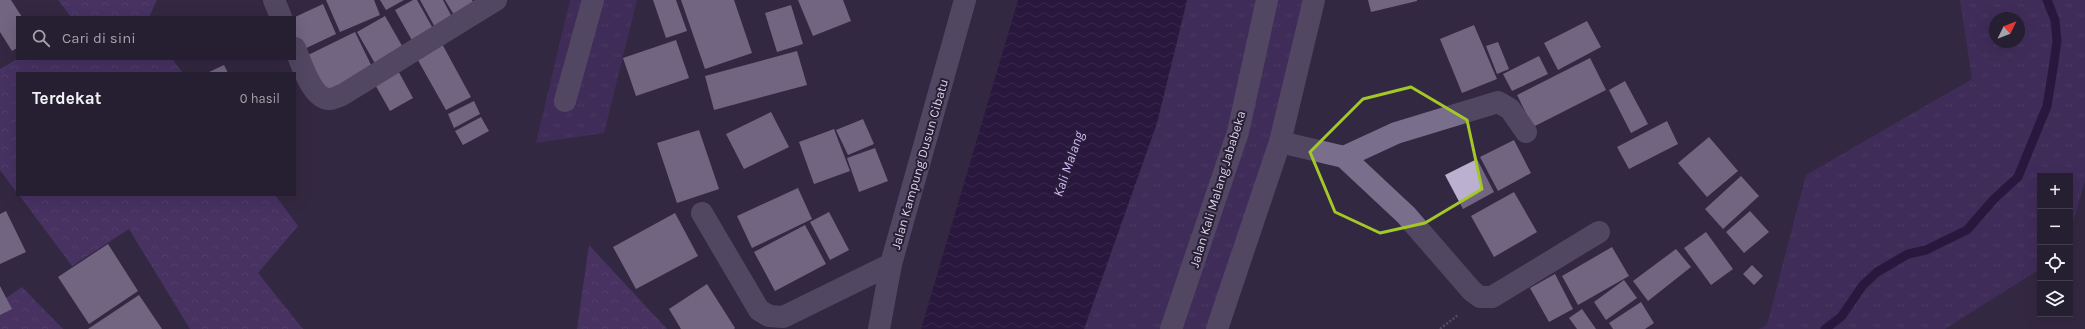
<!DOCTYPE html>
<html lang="id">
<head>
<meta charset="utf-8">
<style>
	body { margin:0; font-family:Karla,sans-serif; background:#2e2739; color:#f1f3f6 }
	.controls { position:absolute; right:12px; bottom:12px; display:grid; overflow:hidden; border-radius:0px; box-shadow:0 4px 16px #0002 }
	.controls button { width:36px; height:36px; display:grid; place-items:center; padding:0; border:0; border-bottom:1px solid #423c4d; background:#261e31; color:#f1f3f6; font:20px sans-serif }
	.compass { position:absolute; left:1989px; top:12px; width:36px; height:36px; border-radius:50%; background:#261e31; box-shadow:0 4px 16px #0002; rotate:47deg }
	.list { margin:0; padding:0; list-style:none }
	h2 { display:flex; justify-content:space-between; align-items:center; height:52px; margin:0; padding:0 16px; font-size:17px }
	h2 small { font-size:13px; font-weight:400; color:#a4a2ab }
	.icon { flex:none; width:22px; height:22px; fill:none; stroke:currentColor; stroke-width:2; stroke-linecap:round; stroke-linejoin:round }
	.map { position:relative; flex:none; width:2085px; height:329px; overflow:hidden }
	.search { position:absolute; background:#261e31; box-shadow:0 4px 16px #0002; left:16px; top:16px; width:280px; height:44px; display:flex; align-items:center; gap:10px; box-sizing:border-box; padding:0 14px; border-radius:0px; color:#a4a2ab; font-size:15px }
	.panel { position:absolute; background:#261e31; box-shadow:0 4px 16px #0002; left:16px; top:72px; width:280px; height:124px; border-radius:0px }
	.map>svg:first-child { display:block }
	.grass { fill:url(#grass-tufts); fill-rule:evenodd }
	.forest { fill:url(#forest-crowns) }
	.water { fill:url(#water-waves) }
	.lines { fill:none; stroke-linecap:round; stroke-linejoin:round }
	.stream { stroke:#21043a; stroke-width:9 }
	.building { fill:#bcb0d0 }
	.path { stroke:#7c7388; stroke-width:2.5; stroke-dasharray:2 2; stroke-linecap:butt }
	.minor { stroke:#796e8b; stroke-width:22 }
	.secondary { stroke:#796e8b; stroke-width:22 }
	.marked { fill:none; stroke:#a3c926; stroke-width:3; stroke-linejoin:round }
	.labels { text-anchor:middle; stroke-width:4; stroke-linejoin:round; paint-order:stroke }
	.street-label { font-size:13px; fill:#d9d3e3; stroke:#291e37 }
	.water-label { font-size:14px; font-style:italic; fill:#cdb3f2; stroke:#291e37 }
</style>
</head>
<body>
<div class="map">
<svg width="2085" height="329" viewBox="0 0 2085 329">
	<defs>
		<pattern id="grass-tufts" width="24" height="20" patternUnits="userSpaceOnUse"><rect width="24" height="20" fill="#513275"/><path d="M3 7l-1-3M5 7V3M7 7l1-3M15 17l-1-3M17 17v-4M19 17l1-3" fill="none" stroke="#694f88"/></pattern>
		<pattern id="forest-crowns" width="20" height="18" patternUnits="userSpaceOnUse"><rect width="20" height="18" fill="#613f8a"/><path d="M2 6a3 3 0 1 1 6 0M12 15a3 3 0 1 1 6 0" fill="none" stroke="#775a9a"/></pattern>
		<pattern id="water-waves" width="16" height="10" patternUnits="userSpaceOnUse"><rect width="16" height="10" fill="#21043a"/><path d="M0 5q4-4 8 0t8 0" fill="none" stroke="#412856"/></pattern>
	</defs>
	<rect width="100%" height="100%" fill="#332841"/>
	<!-- grass -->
	<path class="grass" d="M 570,0 L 637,0 L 604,133 L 536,143 Z
		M 1187,0 L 1314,0 L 1217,329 L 1084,329 L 1157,123 Z
		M 1960,0 L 2085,0 L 2085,181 L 2070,233 L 2070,176 L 2040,176 L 2040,269 L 1945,329 L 1759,329 L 1767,325 L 1806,175 L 1972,79 ZM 1995,18 L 2019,18 L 2019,42 L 1995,42 Z"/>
	<!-- forest -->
	<path class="forest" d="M 58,0 L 157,0 L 149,17 L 71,17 Z
		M 17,59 L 172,59 L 183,73 L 17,73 L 17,193 L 0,170 L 0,69 Z
		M 19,195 L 275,195 L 298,226 L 258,273 L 303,329 L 190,329 L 129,229 L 72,266 Z
		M 589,245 L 667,329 L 577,329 Z
		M 22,287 L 63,329 L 0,329 L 0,302 Z"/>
	<!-- water -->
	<path class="water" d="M 1018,0 L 1187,0 L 1157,123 L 1084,329 L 921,329 Z"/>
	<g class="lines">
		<!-- stream -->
		<path class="stream" d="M 1825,329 L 1841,317 L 1863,285 L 1877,272 L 1908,254 L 1926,250 L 1967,230 L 1994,199 L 2018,177 L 2047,106 L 2053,69 L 2057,41 L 2055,20 L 2047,0"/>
	</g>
	<!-- building -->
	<path class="building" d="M 0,0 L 11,0 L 22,17 L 17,17 L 17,48 L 12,51 L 0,32 Z
		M 326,0 L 374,0 L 380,15 L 340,32 Z
		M 380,0 L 404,0 L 386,10 Z
		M 413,0 L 417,0 L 435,32 L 414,44 L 395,10 Z
		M 420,0 L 443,0 L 454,21 L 437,31 Z
		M 445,0 L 472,0 L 477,9 L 457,20 Z
		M 653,0 L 676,0 L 687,31 L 666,38 Z
		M 681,0 L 734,0 L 752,53 L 705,69 Z
		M 798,0 L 843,0 L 851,21 L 813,36 Z
		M 1368,0 L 1417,0 L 1417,1 L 1371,12 Z
		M 323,4 L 336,34 L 300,51 L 295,39 L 295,17 Z
		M 791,5 L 803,44 L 777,52 L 765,13 Z
		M 385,16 L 405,51 L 377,67 L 357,32 Z
		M 1587,21 L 1601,47 L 1558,70 L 1544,43 Z
		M 1474,25 L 1497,79 L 1462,93 L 1440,39 Z
		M 355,32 L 374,71 L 325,95 L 306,56 Z
		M 676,40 L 689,78 L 636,96 L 623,58 Z
		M 441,42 L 471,97 L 446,110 L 415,55 Z
		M 1498,42 L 1509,69 L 1497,74 L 1486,46 Z
		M 797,51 L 807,85 L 714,110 L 705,76 Z
		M 1539,56 L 1548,74 L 1512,91 L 1503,74 Z
		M 1590,58 L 1606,90 L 1533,127 L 1517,95 Z
		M 224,65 L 228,73 L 207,73 Z
		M 396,67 L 413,98 L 390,111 L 373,81 Z
		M 1625,81 L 1648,124 L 1631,133 L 1609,90 Z
		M 474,101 L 480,114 L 454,128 L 448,114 Z
		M 771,112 L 789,147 L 744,169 L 726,134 Z
		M 481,117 L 489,131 L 463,145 L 455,131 Z
		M 863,119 L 874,144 L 848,155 L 836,130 Z
		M 1667,121 L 1678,144 L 1629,169 L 1617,147 Z
		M 834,129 L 850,171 L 814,184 L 799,142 Z
		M 699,130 L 719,189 L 677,203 L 657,143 Z
		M 1709,137 L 1738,171 L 1707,197 L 1678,163 Z
		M 1514,140 L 1531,173 L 1498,191 L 1480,157 Z
		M 875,148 L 888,181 L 859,192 L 847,158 Z
		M 1477,159 L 1494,192 L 1463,209 L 1445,175 Z
		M 1741,176 L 1759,196 L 1723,229 L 1705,209 Z
		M 798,188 L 812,219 L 752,248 L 737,216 Z
		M 1514,192 L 1537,232 L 1494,257 L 1471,216 Z
		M 6,211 L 26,252 L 0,264 L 0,214 Z
		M 1750,211 L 1769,232 L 1744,253 L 1726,232 Z
		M 829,212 L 849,250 L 830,260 L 810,222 Z
		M 675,213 L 698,256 L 636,289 L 613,247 Z
		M 805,225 L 826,264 L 775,291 L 754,252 Z
		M 1706,232 L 1733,269 L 1711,285 L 1684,248 Z
		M 108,244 L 138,291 L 89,324 L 58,277 Z
		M 1612,247 L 1629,276 L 1578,305 L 1562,276 Z
		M 1676,249 L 1691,267 L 1648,301 L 1633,281 Z
		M 1752,265 L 1763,276 L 1754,285 L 1743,274 Z
		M 1555,274 L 1573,309 L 1549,322 L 1530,288 Z
		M 1624,280 L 1637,298 L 1606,320 L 1594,302 Z
		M 707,284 L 735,328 L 734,329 L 681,329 L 669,309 Z
		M 0,286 L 12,309 L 0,315 Z
		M 139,295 L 162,329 L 88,329 Z
		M 1641,302 L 1654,323 L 1645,329 L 1613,329 L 1609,323 Z
		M 1582,309 L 1596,329 L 1577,329 L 1569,318 Z"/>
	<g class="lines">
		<!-- path -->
		<path class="path" d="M 1440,329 L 1458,315"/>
		<!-- minor -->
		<path class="minor" d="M 274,0 L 281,17
			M 295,48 C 301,62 312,100 330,99 C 333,99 339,96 342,95 L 496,0
			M 565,101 L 593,0
			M 1280,142 L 1344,157 L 1406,215 L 1472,291 L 1480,297 L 1492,297 L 1599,232
			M 1344,157 L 1396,133 L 1498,102 L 1510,109 L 1526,132
			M 702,213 L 759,310 L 769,316 L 783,317 L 891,264
			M 879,329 L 891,264 L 965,0"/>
		<!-- secondary -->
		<path class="secondary" d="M 1171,329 L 1238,132 L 1267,0
			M 1217,329 L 1280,142 L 1314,0"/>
	</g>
	<!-- marked area -->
	<path d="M0 0H2085V329H0ZM 1411,87 L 1467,120 L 1482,189 L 1425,223 L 1380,233 L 1335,212 L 1310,152 L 1363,99 Z" fill="#332841" fill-opacity=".55" fill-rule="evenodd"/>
	<path class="marked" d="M 1411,87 L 1467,120 L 1482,189 L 1425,223 L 1380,233 L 1335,212 L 1310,152 L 1363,99 Z"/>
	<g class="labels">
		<!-- street labels -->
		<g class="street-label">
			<text transform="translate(919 164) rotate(-74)" y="5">Jalan Kampung Dusun Cibatu</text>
			<text transform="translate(1217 189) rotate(-73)" y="5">Jalan Kali Malang Jababeka</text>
		</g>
		<!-- water labels -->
		<g class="water-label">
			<text transform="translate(1068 164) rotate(-71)" y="5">Kali Malang</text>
		</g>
	</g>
</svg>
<div class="controls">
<button>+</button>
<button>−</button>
<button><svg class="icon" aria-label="locate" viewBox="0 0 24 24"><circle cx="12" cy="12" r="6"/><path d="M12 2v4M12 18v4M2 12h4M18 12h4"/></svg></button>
<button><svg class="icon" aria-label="layers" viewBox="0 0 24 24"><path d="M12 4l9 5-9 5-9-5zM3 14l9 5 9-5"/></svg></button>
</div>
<svg class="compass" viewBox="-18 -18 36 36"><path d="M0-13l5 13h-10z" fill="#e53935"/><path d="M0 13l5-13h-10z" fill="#a4a2ab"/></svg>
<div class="search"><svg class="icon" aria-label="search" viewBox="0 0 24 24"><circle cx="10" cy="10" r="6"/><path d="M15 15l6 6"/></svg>Cari di sini</div>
<section class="panel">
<h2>Terdekat<small>0 hasil</small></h2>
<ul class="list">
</ul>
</section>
</div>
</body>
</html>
